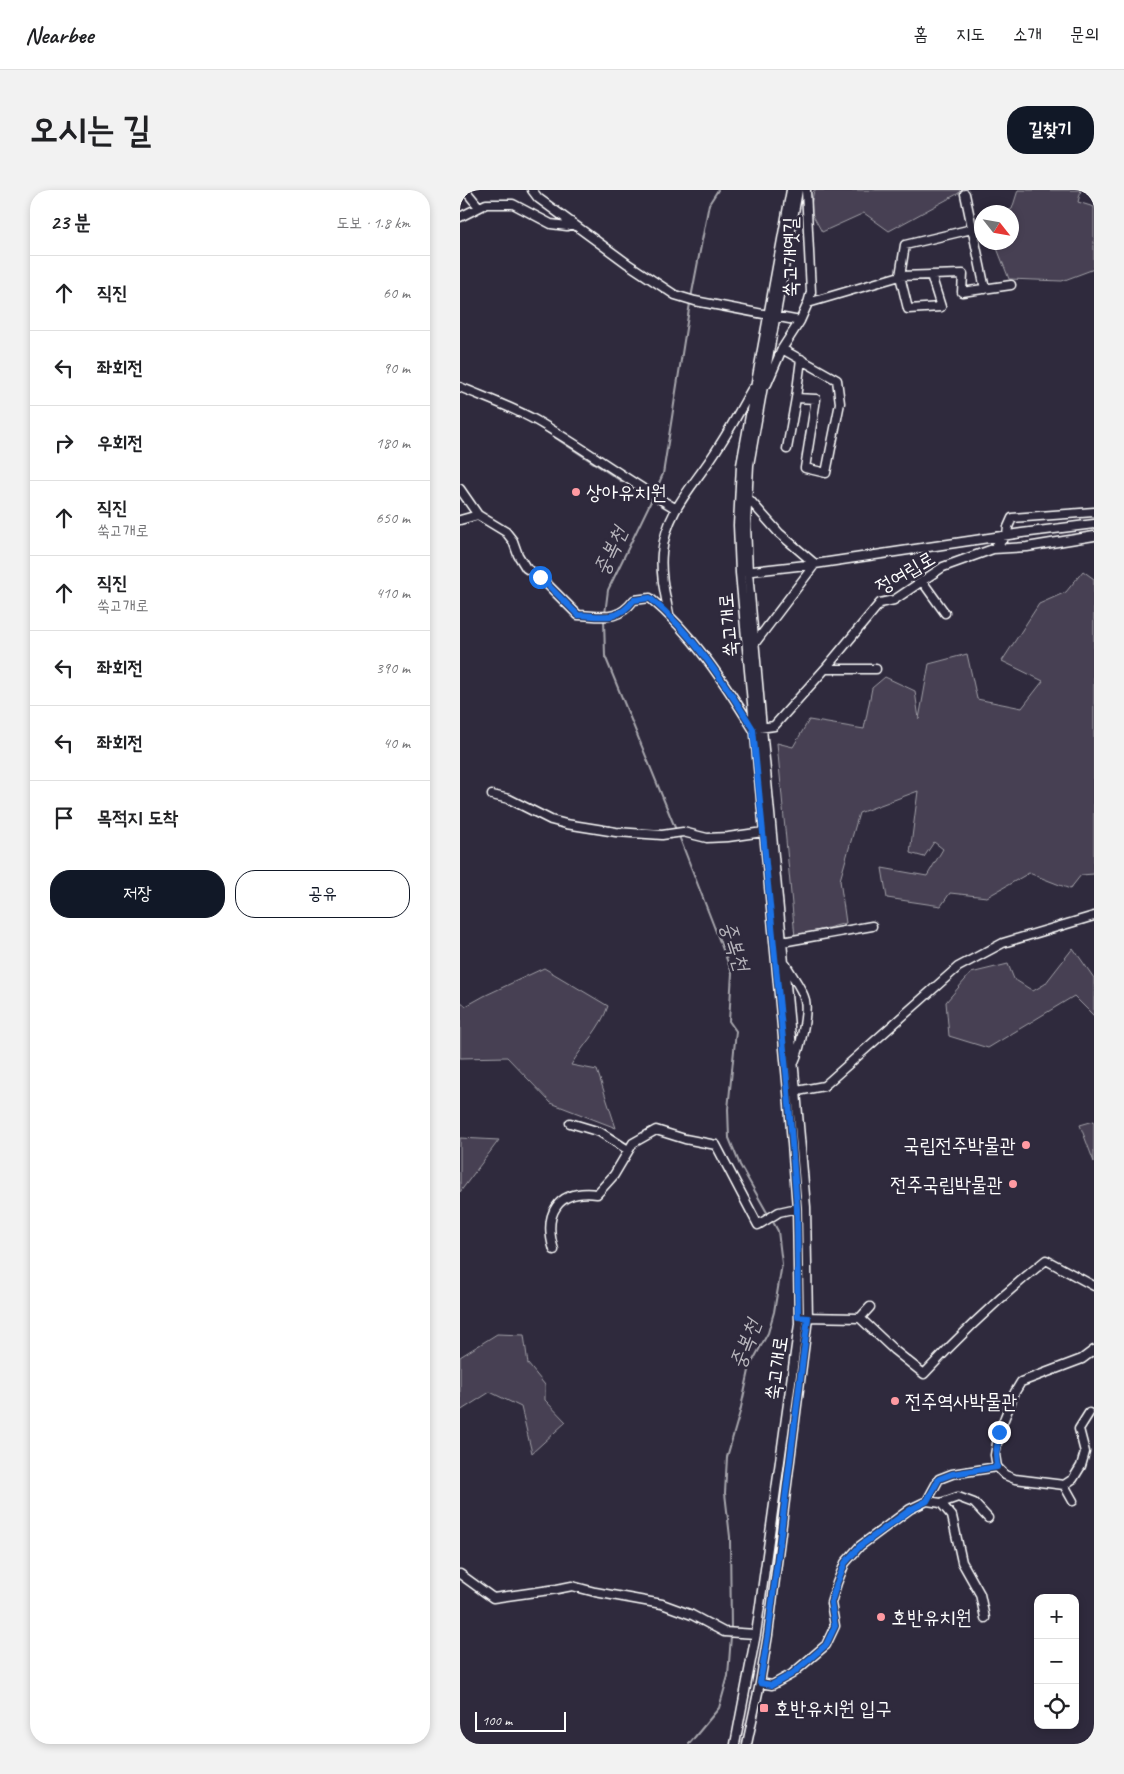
<!DOCTYPE html>
<html lang="ko">
<head>
<meta charset="utf-8">
<style>
	body { margin:0; font-family:Caveat,"Poor Story",sans-serif; background:#f2f2f2; color:#202124 }
	.controls { position:absolute; right:15px; bottom:15px; display:grid; overflow:hidden; border-radius:10px; box-shadow:0 2px 8px #0003 }
	.controls button { width:45px; height:45px; display:grid; place-items:center; padding:0; border:0; border-bottom:1px solid #e0e0e0; background:#fff; color:#202124; font:25px sans-serif }
	.compass { position:absolute; left:514px; top:15px; width:45px; height:45px; border-radius:50%; background:#fff; box-shadow:0 2px 8px #0003; rotate:121deg }
	.scale { position:absolute; left:15px; bottom:12px; width:91px; box-sizing:border-box; padding-left:5px; border:2px solid #fff; border-top:0; font-size:14px; line-height:18px; white-space:nowrap; color:#fff; -webkit-text-stroke:4px #2f2a3d; paint-order:stroke }
	.stop { position:absolute; width:15px; height:15px; margin:-11px; border:4px solid #1a73e8; border-radius:50%; background:#fff }
	.stop.end { background:#1a73e8; border-color:#fff; box-shadow:0 1px 5px #0008 }
	.list { margin:0; padding:0; list-style:none }
	h2 { display:flex; justify-content:space-between; align-items:center; height:65px; margin:0; padding:0 20px; font-size:21px }
	h2 small { font-size:16px; font-weight:400; color:#757577 }
	.list li { display:grid; grid-template-columns:32px 1fr auto; gap:15px; align-items:center; box-sizing:border-box; height:75px; padding:0 20px; border-top:1px solid #e0e0e0 }
	.list b { display:block; font-size:19px; white-space:nowrap }
	.list p { margin:0; font-size:16px; white-space:nowrap; color:#757577 }
	.list em { font-size:16px; font-style:normal; color:#757577 }
	.actions { display:flex; gap:10px; padding:15px 20px }
	.actions a { flex:1; padding:11px 0; border:1px solid #111827; border-radius:20px; text-align:center; font-size:18px; color:#111827 }
	.actions .main { background:#111827; color:#fff }
	.icon { flex:none; width:28px; height:28px; fill:none; stroke:currentColor; stroke-width:2; stroke-linecap:round; stroke-linejoin:round }
	.map { position:relative; flex:none; width:634px; height:1554px; overflow:hidden; border-radius:20px }
	header { display:flex; align-items:center; gap:30px; box-sizing:border-box; height:70px; padding:0 25px; background:#fff; border-bottom:1px solid #e0e0e0 }
	header strong { font-size:24px }
	nav { display:flex; gap:28px; margin-inline-start:auto; font-size:18px }
	.intro { display:flex; align-items:center; justify-content:space-between; box-sizing:border-box; height:120px; padding:0 30px }
	h1 { margin:0; font-size:35px }
	.button { padding:12px 22px; border-radius:20px; background:#111827; color:#fff; font-size:18px; font-weight:700 }
	main { display:flex; gap:30px; padding:0 30px }
	aside { flex:1; background:#fff; border-radius:20px; box-shadow:0 2px 8px #0003 }
	.map>svg:first-child { display:block }
	.green { fill:#464152; stroke:#a2a0a8 }
	.lines { fill:none; stroke-linecap:round; stroke-linejoin:round }
	.stream { stroke:#a7a6ad; stroke-width:2 }
	.minor-casing { stroke:#fff; stroke-width:11 }
	.minor { stroke:#2f2a3d; stroke-width:8 }
	.route { stroke:#1a73e8; stroke-width:6 }
	.poi-dot { fill:#ff9aa2; stroke:#2f2a3d; stroke-width:2 }
	.labels { text-anchor:middle; stroke-width:5; stroke-linejoin:round; paint-order:stroke }
	.street-label { font-size:20px; fill:#fff; stroke:#2f2a3d }
	.poi-label { font-size:20px; fill:#fff; stroke:#2f2a3d; text-anchor:start }
	.water-label { font-size:21px; font-style:italic; fill:#b6b4bb; stroke:#2f2a3d }
</style>
</head>
<body>
<header>
<strong>Nearbee</strong>
<nav><a>홈</a><a>지도</a><a>소개</a><a>문의</a></nav>
</header>
<div class="intro"><h1>오시는 길</h1><a class="button">길찾기</a></div>
<main>
<aside>
<h2>23 분<small>도보 · 1.8 km</small></h2>
<ul class="list">
<li><svg class="icon" aria-label="ahead" viewBox="0 0 24 24"><path d="M12 20V5M6 11l6-6 6 6"/></svg><div><b>직진</b></div><em>60 m</em></li>
<li><svg class="icon" aria-label="left" viewBox="0 0 24 24"><path d="M17 20v-9H6M10 6l-5 5 5 5"/></svg><div><b>좌회전</b></div><em>90 m</em></li>
<li><svg class="icon" aria-label="right" viewBox="0 0 24 24"><path d="M7 20v-9h11M14 6l5 5-5 5"/></svg><div><b>우회전</b></div><em>180 m</em></li>
<li><svg class="icon" aria-label="ahead" viewBox="0 0 24 24"><path d="M12 20V5M6 11l6-6 6 6"/></svg><div><b>직진</b><p>쑥고개로</p></div><em>650 m</em></li>
<li><svg class="icon" aria-label="ahead" viewBox="0 0 24 24"><path d="M12 20V5M6 11l6-6 6 6"/></svg><div><b>직진</b><p>쑥고개로</p></div><em>410 m</em></li>
<li><svg class="icon" aria-label="left" viewBox="0 0 24 24"><path d="M17 20v-9H6M10 6l-5 5 5 5"/></svg><div><b>좌회전</b></div><em>390 m</em></li>
<li><svg class="icon" aria-label="left" viewBox="0 0 24 24"><path d="M17 20v-9H6M10 6l-5 5 5 5"/></svg><div><b>좌회전</b></div><em>40 m</em></li>
<li><svg class="icon" aria-label="arrive" viewBox="0 0 24 24"><path d="M6 21V4h12l-3 4 3 4H6"/></svg><div><b>목적지 도착</b></div></li>
</ul>
<div class="actions"><a class="main">저장</a><a>공유</a></div>
</aside>
<div class="map">
<svg width="634" height="1554" viewBox="0 0 634 1554">
	<rect width="100%" height="100%" fill="#2f2a3d"/>
	<filter id="ink" filterUnits="userSpaceOnUse"><feTurbulence type="fractalNoise" baseFrequency=".02" numOctaves="2"/><feDisplacementMap in="SourceGraphic" scale="10" xChannelSelector="R" yChannelSelector="G"/><feConvolveMatrix kernelMatrix="1 2 1 2 8 2 1 2 1" color-interpolation-filters="sRGB"/></filter>
	<g filter="url(#ink)">
		<!-- green -->
		<path class="green" d="M 354,0 L 500,0 L 499,3 L 429,41 L 404,23 L 362,42 L 350,20 Z
			M 558,0 L 621,0 L 618,12 L 634,17 L 634,79 L 602,91 L 549,89 L 535,53 L 552,52 L 552,22 L 545,22 L 552,19 Z
			M 623,381 L 634,389 L 634,684 L 621,685 L 610,699 L 569,683 L 527,707 L 490,703 L 481,716 L 427,708 L 422,678 L 467,686 L 483,659 L 474,652 L 464,667 L 450,663 L 458,601 L 399,623 L 380,690 L 386,733 L 335,747 L 317,553 L 333,557 L 349,530 L 404,539 L 412,498 L 425,487 L 455,501 L 459,529 L 469,474 L 507,464 L 517,509 L 562,518 L 583,491 L 542,471 L 579,414 L 606,402 Z
			M 613,758 L 634,788 L 634,826 L 614,806 L 528,858 L 489,846 L 486,812 L 511,783 L 548,774 L 554,789 L 573,801 L 585,794 Z
			M 84,778 L 148,816 C 141,838 123,855 111,875 L 137,880 L 156,938 L 91,913 L 47,867 L 0,868 L 0,811 L 6,816 L 24,806 Z
			M 634,931 L 634,972 L 620,935 Z
			M 0,948 L 39,950 L 0,1002 Z
			M 37,1144 L 64,1145 L 68,1174 L 85,1195 L 85,1210 L 106,1232 L 72,1263 L 61,1217 L 30,1202 L 0,1221 L 0,1167 Z"/>
		<g class="lines">
			<!-- stream -->
			<path class="stream" d="M 231,108 L 249,14 L 258,0
				M 79,237 L 161,291
				M 195,302 L 203,284 L 230,113
				M 145,424 L 148,400 L 193,307
				M 144,428 L 145,466 L 216,640
				M 219,646 L 272,783 L 269,831 L 276,841 L 268,919 L 269,948 L 280,975 L 309,1026
				M 271,1439 L 270,1347 L 265,1303 L 267,1267 L 280,1222 L 290,1176 L 308,1143 L 314,1122 L 322,1074 L 318,1041 L 312,1030
				M 229,1554 L 259,1518 L 268,1486 L 271,1446"/>
			<defs>
				<path id="minor" d="M 5,0 L 19,17
					M 72,0 L 78,8 L 168,74 L 215,105 L 235,111 L 340,131 L 348,113 L 351,102 L 346,0
					M 505,4 L 525,99
					M 0,27 L 26,14 L 53,14 L 91,34 L 107,36 L 114,34
					M 471,85 L 481,117 L 448,119 L 440,86 L 445,55 L 512,39
					M 348,113 L 440,86 L 503,84 L 502,102 L 551,95
					M 322,159 L 377,190 L 380,213 L 366,283 L 345,278 L 356,209 L 336,208
					M 307,194 L 322,159 L 340,131
					M 0,197 C 26,208 52,217 77,231 C 124,258 168,291 215,318
					M 327,259 L 336,208 L 341,169
					M 0,299 L 18,325
					M 287,307 L 319,343 L 355,374 L 295,453
					M 0,330 L 18,325 L 46,342 L 53,351 L 58,365 L 66,378 L 80,387 L 118,425 C 143,426 157,432 174,410 L 190,408 C 232,443 265,493 293,539 L 314,536 L 365,479 L 420,413 L 434,410 L 483,377 L 533,359 L 567,357 L 634,346
					M 533,359 L 547,345 L 548,337 L 552,328 L 634,322
					M 284,382 L 355,374 L 562,343 L 634,334
					M 462,391 L 485,423
					M 209,424 C 205,404 200,384 202,363 C 207,317 237,293 259,256 C 271,238 281,218 292,199
					M 365,479 L 416,479
					M 32,605 L 49,609 L 91,630 L 106,634 L 156,642 L 202,645 L 223,642 L 247,648 L 268,647 L 303,642
					M 322,752 L 412,736
					M 326,775 C 332,786 342,798 345,810 C 348,824 340,859 334,872
					M 332,902 L 364,896 L 498,777 L 543,753 L 634,726
					M 110,933 L 140,942 L 168,960
					M 94,1060 C 83,1024 97,999 137,1004 L 154,985 L 173,953 L 196,940 L 225,949 L 256,955 L 298,1035 L 319,1022 L 337,1018
					M 343,1127 L 400,1128 L 410,1117
					M 400,1128 L 434,1160 L 464,1184 C 502,1143 542,1105 586,1070 L 634,1096
					M 537,1277 L 545,1285 L 555,1289 L 604,1295 L 613,1289 L 621,1276 L 625,1262 L 619,1239 L 629,1223
					M 604,1295 L 613,1311
					M 467,1311 L 481,1313 L 492,1326 L 502,1372 L 520,1404 L 525,1428
					M 481,1313 L 498,1307 L 514,1313 L 528,1328
					M 0,1384 L 33,1408 L 97,1399 L 112,1396 L 135,1402 L 202,1414 L 232,1425 L 264,1442 L 296,1444
					M 300,1493 L 312,1495 L 332,1484 L 366,1455 L 375,1436 L 371,1413 L 377,1393 L 385,1373 L 400,1356 L 450,1319 L 467,1311 L 479,1289 L 492,1284 L 537,1277 L 535,1265 L 539,1242 L 555,1202 L 561,1192 L 622,1169 L 634,1160
					M 275,1554 L 296,1444 L 339,1134 L 337,1018 L 328,902 L 280,383 L 278,335 L 281,275 L 331,0
					M 287,1554 L 300,1493 L 308,1445 L 348,1128 L 347,1074 L 346,1017 L 336,901 L 302,538 L 288,382 L 286,335 L 289,275 L 338,0"/>
			</defs>
			<!-- minor casing -->
			<use href="#minor" class="minor-casing"/>
			<!-- minor -->
			<use href="#minor" class="minor"/>
		</g>
	</g>
	<g class="lines" filter="url(#ink)">
		<!-- route -->
		<path class="route" d="M 80,387 L 118,425 C 143,426 157,432 174,410 L 190,408 C 232,443 265,493 293,539 L 328,901 L 337,1018 L 338,1127 L 348,1128 L 308,1445 L 300,1493 L 312,1495 L 332,1484 L 366,1455 L 375,1436 L 371,1413 L 377,1393 L 385,1373 L 400,1356 L 450,1320 L 467,1311 L 479,1289 L 492,1284 L 537,1277 L 536,1265 L 539,1242"/>
	</g>
	<!-- markers -->
	<g class="poi-dot">
		<circle cx="116" cy="302" r="5"/>
		<circle cx="566" cy="955" r="5"/>
		<circle cx="553" cy="994" r="5"/>
		<circle cx="435" cy="1211" r="5"/>
		<circle cx="421" cy="1427" r="5"/>
		<rect x="299" y="1513" width="10" height="10" rx="2.5"/>
	</g>
	<g class="labels">
		<!-- street labels -->
		<g class="street-label">
			<text transform="translate(330 67) rotate(-90)" y="7">쑥고개옛길</text>
			<text transform="translate(445 382) rotate(-30)" y="7">정여립로</text>
			<text transform="translate(268 435) rotate(-95)" y="7">쑥고개로</text>
			<text transform="translate(316 1178) rotate(-82)" y="7">쑥고개로</text>
		</g>
		<!-- poi labels -->
		<g class="poi-label">
			<text x="126" y="309">상아유치원</text>
			<text x="556" y="962" text-anchor="end">국립전주박물관</text>
			<text x="543" y="1001" text-anchor="end">전주국립박물관</text>
			<text x="445" y="1218">전주역사박물관</text>
			<text x="431" y="1434">호반유치원</text>
			<text x="314" y="1525">호반유치원 입구</text>
		</g>
		<!-- water labels -->
		<g class="water-label">
			<text transform="translate(150 361) rotate(-65)" y="7">중복천</text>
			<text transform="translate(275 756) rotate(72)" y="7">중복천</text>
			<text transform="translate(285 1154) rotate(-69)" y="7">중복천</text>
		</g>
	</g>
</svg>
<div class="controls">
<button>+</button>
<button>−</button>
<button><svg class="icon" aria-label="locate" viewBox="0 0 24 24"><circle cx="12" cy="12" r="6"/><path d="M12 2v4M12 18v4M2 12h4M18 12h4"/></svg></button>
</div>
<svg class="compass" viewBox="-18 -18 36 36"><path d="M0-13l5 13h-10z" fill="#e53935"/><path d="M0 13l5-13h-10z" fill="#757577"/></svg>
<div class="scale">100 m</div>
<div class="stop" style="left:80px;top:387px"></div>
<div class="stop end" style="left:539px;top:1242px"></div>
</div>
</main>
</body>
</html>
